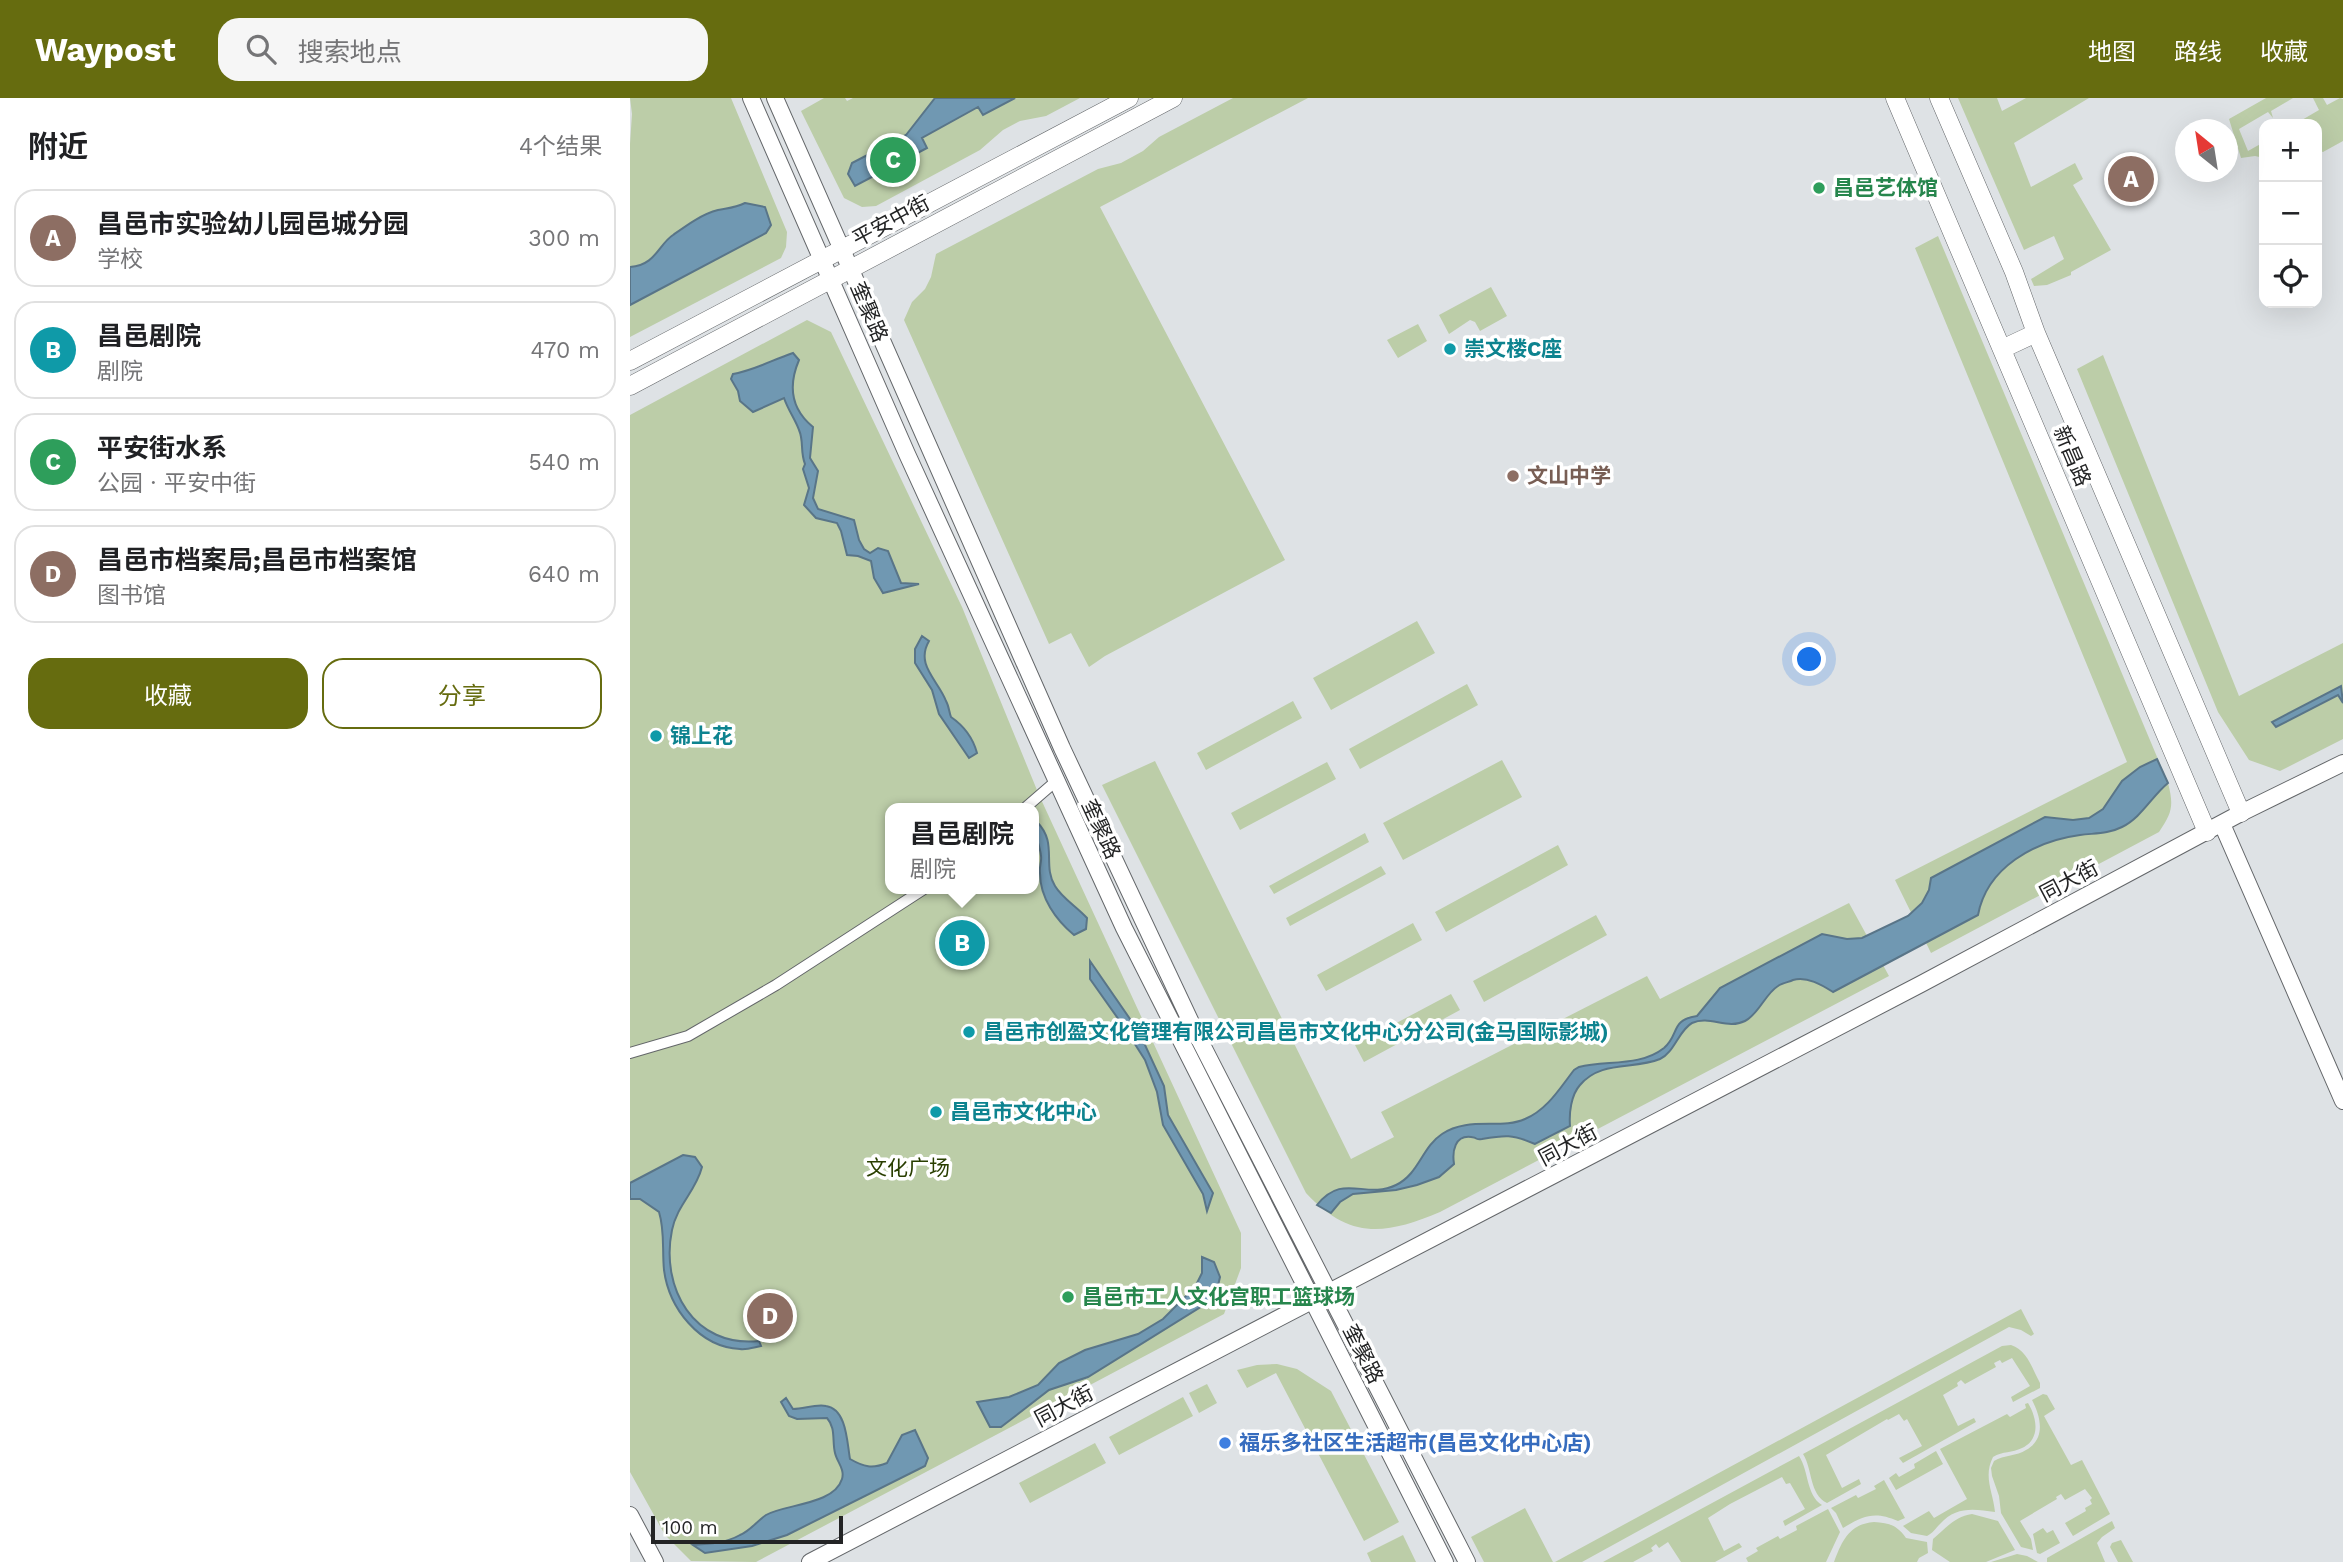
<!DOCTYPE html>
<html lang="zh">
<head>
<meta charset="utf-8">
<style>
	body { margin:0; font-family:"Work Sans","Noto Sans SC",sans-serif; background:#f6f6f6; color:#202124 }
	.controls { position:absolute; right:21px; top:21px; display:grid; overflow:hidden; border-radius:14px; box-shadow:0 7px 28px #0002 }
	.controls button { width:63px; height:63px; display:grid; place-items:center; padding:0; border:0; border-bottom:2px solid #e0e0e0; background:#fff; color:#202124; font:35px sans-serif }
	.compass { position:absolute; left:1545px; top:21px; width:63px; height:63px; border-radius:50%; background:#fff; box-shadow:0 7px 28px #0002; rotate:330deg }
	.scale { position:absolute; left:21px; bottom:18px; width:192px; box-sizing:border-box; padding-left:7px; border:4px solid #232425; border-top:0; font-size:19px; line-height:24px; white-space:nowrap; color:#232425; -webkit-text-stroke:5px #fff; paint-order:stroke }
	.you { position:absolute; left:1180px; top:562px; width:24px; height:24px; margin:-18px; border:5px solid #fff; border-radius:50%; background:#1a73e8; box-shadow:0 0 0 10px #1a73e833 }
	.badge { display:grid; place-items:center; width:46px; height:46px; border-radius:50%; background:#666c0f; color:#fff; font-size:23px; font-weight:700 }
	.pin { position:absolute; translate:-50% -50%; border:4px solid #fff; box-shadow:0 2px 7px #0006 }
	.popup { position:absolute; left:255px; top:705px; width:154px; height:91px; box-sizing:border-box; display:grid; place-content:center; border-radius:14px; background:#fff; filter:drop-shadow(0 2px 5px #0005); font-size:23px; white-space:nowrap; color:#757577 }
	.popup b { font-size:26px; color:#202124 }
	.popup::after { content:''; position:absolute; left:50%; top:100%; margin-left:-14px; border:14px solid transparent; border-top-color:#fff }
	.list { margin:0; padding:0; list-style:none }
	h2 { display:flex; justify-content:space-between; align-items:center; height:91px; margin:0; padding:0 28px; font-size:30px }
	h2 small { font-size:23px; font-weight:400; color:#757577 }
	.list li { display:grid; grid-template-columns:46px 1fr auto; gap:21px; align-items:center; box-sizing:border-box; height:98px; margin:0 14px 14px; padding:0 14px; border:2px solid #e0e0e0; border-radius:21px }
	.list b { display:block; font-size:26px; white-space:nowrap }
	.list p { margin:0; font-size:23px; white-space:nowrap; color:#757577 }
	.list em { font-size:23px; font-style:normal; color:#757577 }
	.actions { display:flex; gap:14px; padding:21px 28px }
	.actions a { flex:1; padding:16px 0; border:2px solid #666c0f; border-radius:21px; text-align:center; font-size:24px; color:#666c0f }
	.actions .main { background:#666c0f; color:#fff }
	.icon { flex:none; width:38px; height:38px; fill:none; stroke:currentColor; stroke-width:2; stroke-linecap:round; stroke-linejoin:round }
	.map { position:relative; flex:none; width:1713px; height:1464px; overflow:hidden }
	header { display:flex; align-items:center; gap:42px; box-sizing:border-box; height:98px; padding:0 35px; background:#666c0f; color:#fff }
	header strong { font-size:33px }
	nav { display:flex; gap:38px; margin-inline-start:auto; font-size:24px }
	.search { width:490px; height:63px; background:#f6f6f6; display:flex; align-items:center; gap:18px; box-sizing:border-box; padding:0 24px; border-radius:21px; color:#757577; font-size:26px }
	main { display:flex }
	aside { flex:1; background:#fff }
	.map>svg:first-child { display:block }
	.green { fill:#bccda8; fill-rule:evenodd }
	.water { fill:#7098b2; stroke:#597588; stroke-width:2 }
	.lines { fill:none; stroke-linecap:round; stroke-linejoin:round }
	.street-casing { stroke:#636669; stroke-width:12 }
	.secondary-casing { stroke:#636669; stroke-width:18 }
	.primary-casing { stroke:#636669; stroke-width:19 }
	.street { stroke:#fff; stroke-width:10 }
	.secondary { stroke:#fff; stroke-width:16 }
	.primary { stroke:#fff; stroke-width:18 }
	.leisure-dot { fill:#2e9e5b; stroke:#fff; stroke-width:2.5 }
	.culture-dot { fill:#0f9aa8; stroke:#fff; stroke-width:2.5 }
	.education-dot { fill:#8d6e63; stroke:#fff; stroke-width:2.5 }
	.shop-dot { fill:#3f7fe0; stroke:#fff; stroke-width:2.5 }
	.labels { text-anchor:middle; stroke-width:7; stroke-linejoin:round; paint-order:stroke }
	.leisure-label { font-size:21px; font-weight:bold; fill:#27864d; stroke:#fff; text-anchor:start }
	.street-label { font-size:21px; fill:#232425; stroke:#fff }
	.culture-label { font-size:21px; font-weight:bold; fill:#0d838f; stroke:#fff; text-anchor:start }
	.education-label { font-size:21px; font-weight:bold; fill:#785e54; stroke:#fff; text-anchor:start }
	.park-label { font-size:21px; fill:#293e00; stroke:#fff }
	.shop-label { font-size:21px; font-weight:bold; fill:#366cbe; stroke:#fff; text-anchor:start }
</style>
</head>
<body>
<header>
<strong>Waypost</strong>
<div class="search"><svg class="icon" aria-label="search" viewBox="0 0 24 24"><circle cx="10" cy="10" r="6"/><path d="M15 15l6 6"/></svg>搜索地点</div>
<nav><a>地图</a><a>路线</a><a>收藏</a></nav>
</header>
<main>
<aside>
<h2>附近<small>4个结果</small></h2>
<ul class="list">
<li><span class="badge" style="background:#8d6e63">A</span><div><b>昌邑市实验幼儿园邑城分园</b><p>学校</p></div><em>300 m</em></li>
<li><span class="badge" style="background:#0f9aa8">B</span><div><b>昌邑剧院</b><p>剧院</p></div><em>470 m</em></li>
<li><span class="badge" style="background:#2e9e5b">C</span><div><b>平安街水系</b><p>公园 · 平安中街</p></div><em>540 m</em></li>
<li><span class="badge" style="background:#8d6e63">D</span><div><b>昌邑市档案局;昌邑市档案馆</b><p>图书馆</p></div><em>640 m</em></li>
</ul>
<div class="actions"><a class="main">收藏</a><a>分享</a></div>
</aside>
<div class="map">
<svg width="1713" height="1464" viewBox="0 0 1713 1464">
	<rect width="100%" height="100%" fill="#dee2e5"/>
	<!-- green -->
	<path class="green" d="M 0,0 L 101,0 L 157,134 L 156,149 L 151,160 L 0,239 L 0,46 L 2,16 Z
		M 194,0 L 215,0 L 217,3 L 223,0 L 450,0 L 416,18 L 390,23 L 373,32 L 350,52 L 246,108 L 232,109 L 214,100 L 171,13 Z
		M 603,0 L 678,0 L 470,109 L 655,462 L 475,558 L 459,569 L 441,535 L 419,546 L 274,222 L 282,204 L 295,191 L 301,179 L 306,156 L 468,71 L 491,65 L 513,53 L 529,39 Z
		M 1328,0 L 1367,0 L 1372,13 L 1396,0 L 1459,0 L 1384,45 L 1401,89 L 1445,65 L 1453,81 L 1443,87 L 1481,152 L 1441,174 L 1441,177 L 1417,187 L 1404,188 L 1401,181 L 1434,161 L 1424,138 L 1394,152 Z
		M 1636,0 L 1663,0 L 1641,13 L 1643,20 L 1638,14 L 1609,31 L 1618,53 L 1634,44 L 1634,60 L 1625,58 L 1611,60 L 1599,21 Z
		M 1683,0 L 1693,0 L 1697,7 L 1710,0 L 1713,1 L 1713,43 L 1693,54 L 1687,52 L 1687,26 L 1665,26 L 1689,12 Z
		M 1308,138 L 1538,685 C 1544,708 1542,715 1529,734 L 1301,855 L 1265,782 L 1497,664 L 1285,150 Z
		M 861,189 L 877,218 L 850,233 L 845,224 L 840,222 L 819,236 L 809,217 Z
		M 177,222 L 201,234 L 332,509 L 409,697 L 611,1135 L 611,1170 L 594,1216 L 126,1464 L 61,1463 L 35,1437 L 0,1374 L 0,317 ZM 260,710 L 404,710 L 404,791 L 260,791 Z
		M 788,226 L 797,243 L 768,260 L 757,242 Z
		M 1473,257 L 1609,598 L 1713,545 L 1713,641 L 1650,673 L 1619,662 L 1588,614 L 1447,271 Z
		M 787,523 L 805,555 L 701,612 L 683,580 Z
		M 837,586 L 848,607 L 730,671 L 719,651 Z
		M 663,603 L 672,620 L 576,672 L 567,655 Z
		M 872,662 L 892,699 L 773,762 L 753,725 Z
		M 525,663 L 721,1061 L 764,1039 L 751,1014 L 1017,878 L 1030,901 L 1219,805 L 1259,878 L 810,1114 C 755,1137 720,1142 676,1095 L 472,687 Z
		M 697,664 L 706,681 L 610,732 L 601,715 Z
		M 735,735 L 739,744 L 644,796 L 639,788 Z
		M 928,747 L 938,767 L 816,834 L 805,814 Z
		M 751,768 L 756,776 L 660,828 L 656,820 Z
		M 966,817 L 977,837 L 854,904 L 843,883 Z
		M 783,825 L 792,842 L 696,893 L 687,877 Z
		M 821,896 L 830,912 L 734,964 L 725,947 Z
		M 1391,1211 L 1404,1236 L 1401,1238 L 1391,1232 L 1379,1229 L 952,1464 L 925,1464 Z
		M 1381,1247 C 1397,1252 1402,1270 1410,1285 L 1410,1290 L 1383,1304 L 1381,1299 L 1400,1288 L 1382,1260 L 1372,1265 L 1370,1262 L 1364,1265 L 1366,1269 L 1335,1286 L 1331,1282 L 1327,1285 L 1328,1288 L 1313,1297 L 1328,1328 L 1344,1320 L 1346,1324 L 1273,1365 L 1269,1360 L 1292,1348 L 1277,1321 L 1274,1323 L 1269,1316 L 1258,1322 L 1257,1321 L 1196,1357 L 1212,1390 L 1229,1381 L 1231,1386 L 1197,1405 C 1179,1396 1183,1372 1173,1356 L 1372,1248 Z
		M 647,1266 L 667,1271 L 701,1293 L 769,1424 L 734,1443 L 646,1275 L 617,1290 L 607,1272 L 627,1267 Z
		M 577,1286 L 587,1305 L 569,1315 L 559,1295 Z
		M 1413,1296 L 1417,1297 L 1425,1311 L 1414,1318 L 1441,1367 L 1452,1362 L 1480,1416 L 1443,1438 L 1435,1425 L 1456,1413 L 1455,1410 L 1462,1406 L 1460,1402 L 1462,1400 L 1455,1391 L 1435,1402 L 1431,1396 L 1426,1399 L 1427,1401 L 1390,1423 L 1401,1441 L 1403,1452 L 1391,1449 L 1371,1415 L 1369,1398 L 1362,1378 L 1361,1370 L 1364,1363 C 1374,1357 1387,1358 1396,1352 C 1416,1341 1411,1319 1402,1302 Z
		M 553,1299 L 563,1318 L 489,1357 L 479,1339 Z
		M 1398,1305 C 1407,1320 1411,1341 1392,1350 C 1382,1355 1373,1353 1363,1359 C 1353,1379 1363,1393 1365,1414 C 1344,1411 1326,1408 1310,1426 C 1305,1431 1303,1435 1297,1438 L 1281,1435 L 1273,1428 L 1299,1413 L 1304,1420 L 1337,1401 L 1310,1351 L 1377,1316 L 1380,1319 L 1396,1310 L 1395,1306 Z
		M 465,1345 L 476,1365 L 400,1405 L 389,1385 Z
		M 1306,1353 L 1313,1366 L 1266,1392 L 1259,1380 L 1266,1375 L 1269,1379 L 1285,1370 L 1284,1366 Z
		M 1169,1358 C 1179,1373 1176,1397 1192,1407 L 1155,1428 L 1153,1423 L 1175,1411 L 1160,1385 L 1156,1386 L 1152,1379 L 1100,1406 L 1078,1420 L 1094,1453 L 1109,1445 L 1112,1449 L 1085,1464 L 1051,1464 L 1038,1444 L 1029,1450 L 1026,1446 L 1021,1450 L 1023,1453 L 1003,1464 L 973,1464 Z
		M 1254,1382 L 1275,1420 L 1268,1423 C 1245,1413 1234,1417 1213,1430 L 1206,1415 L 1201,1410 L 1226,1397 L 1228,1400 L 1246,1391 L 1244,1388 Z
		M 895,1410 L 923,1464 L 854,1464 L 841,1439 Z
		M 1198,1411 L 1210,1434 L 1196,1464 L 1118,1464 L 1116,1460 L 1128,1453 L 1126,1450 L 1148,1438 L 1150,1441 L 1167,1432 L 1166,1428 Z
		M 1342,1416 L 1368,1423 L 1385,1452 L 1356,1464 L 1320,1464 L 1302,1452 L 1303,1441 C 1316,1430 1324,1419 1342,1416 Z
		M 1482,1423 L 1485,1430 L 1472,1439 L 1467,1445 L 1475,1464 L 1417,1464 L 1417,1460 Z
		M 1244,1424 C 1259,1425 1267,1427 1276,1440 L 1297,1444 L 1298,1455 L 1289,1460 L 1287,1464 L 1204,1464 C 1212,1443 1219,1426 1244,1424 Z
		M 1413,1430 L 1417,1435 L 1423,1432 L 1430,1445 L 1410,1456 L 1407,1455 L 1403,1436 Z
		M 773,1437 L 786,1464 L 741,1464 L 737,1455 Z
		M 1491,1442 L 1503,1464 L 1488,1464 L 1480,1449 L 1482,1445 Z
		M 1387,1456 L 1397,1458 L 1408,1464 L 1361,1464 Z"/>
	<!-- water -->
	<path class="water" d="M 305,0 L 385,0 L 353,17 L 348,9 L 292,40 L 297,50 L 225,88 L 218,76 L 222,65 L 276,37 Z
		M 115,105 L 135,109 L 141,127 L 136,135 L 0,207 L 0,169 C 26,167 28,147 43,137 C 57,127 72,116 88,112 C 98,110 105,110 115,105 Z
		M 163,255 L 169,262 C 158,288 161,311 183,329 L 180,360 L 188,373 L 183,400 L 188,411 L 224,422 L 229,442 L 234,451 L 240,455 L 248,450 L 258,453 L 271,485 L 289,486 L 253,495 L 244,480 L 241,463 L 228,458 L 217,457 L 211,433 L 207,425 L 186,420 L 174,407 L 179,390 L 173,371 L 175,366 C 170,354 174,343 169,332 C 165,321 158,312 154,300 L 123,314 L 110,303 L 108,293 L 101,281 L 103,276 C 125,272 142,262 163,255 Z
		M 292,538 L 299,543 C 285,567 308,582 316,603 C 319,608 319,614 321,619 C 334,628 343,640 347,655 L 339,660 L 309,616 L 302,592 L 285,565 L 285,551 Z
		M 1711,588 L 1713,605 L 1708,597 L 1646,629 L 1642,624 Z
		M 1527,661 L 1538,685 C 1522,698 1511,720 1492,729 C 1478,736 1466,735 1450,737 C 1405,743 1357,769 1348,817 L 1203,894 C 1192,887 1177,878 1163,882 C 1159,884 1152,885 1148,888 C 1135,896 1129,916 1115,923 C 1097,932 1080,917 1062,925 C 1049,932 1044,955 1030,961 C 1003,972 971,962 950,987 C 941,997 939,1015 940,1028 L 905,1046 C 882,1036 875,1037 852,1041 C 843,1042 850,1040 841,1039 C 825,1037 822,1053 824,1066 L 809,1079 L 787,1087 L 766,1092 L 723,1096 L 710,1104 L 701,1115 L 687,1107 C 713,1074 735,1102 766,1087 C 789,1076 792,1049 812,1036 C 838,1018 871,1032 895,1021 C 917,1012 930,990 944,972 L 949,969 C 976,962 1010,969 1034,950 C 1050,936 1040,922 1067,918 L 1090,890 L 1192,836 L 1217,841 L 1232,840 L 1278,818 L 1292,805 L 1299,792 L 1301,780 L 1415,719 L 1443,722 L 1459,720 L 1473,711 L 1492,683 L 1510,669 Z
		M 407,724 C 428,745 412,767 425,788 C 432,800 447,809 457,820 L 456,831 L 444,837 C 426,822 410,800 410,775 C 409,769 412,763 411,758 C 410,746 404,738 404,725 Z
		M 460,863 L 509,934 L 534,988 L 538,1017 L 583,1095 L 577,1113 L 573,1096 L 533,1027 L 527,994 L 515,962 L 494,929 L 460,881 Z
		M 53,1057 L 65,1059 L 72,1069 C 66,1093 47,1107 42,1132 C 30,1190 64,1250 129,1243 L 131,1248 C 125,1249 117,1252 110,1251 C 69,1249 39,1210 34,1172 C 32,1152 35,1133 29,1114 L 10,1101 L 0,1101 L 0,1085 Z
		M 572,1159 L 584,1164 L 590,1179 L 585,1200 L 458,1279 L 419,1292 L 371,1329 L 360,1329 L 347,1304 L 379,1299 L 408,1287 L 429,1265 L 455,1252 L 508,1236 L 533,1221 L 565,1189 L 572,1175 Z
		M 156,1300 L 163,1311 C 174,1311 185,1306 196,1308 C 217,1311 217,1345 220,1361 C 234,1369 242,1371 257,1365 L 272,1337 L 285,1332 L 298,1360 L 295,1368 L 157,1437 L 122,1448 L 75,1455 L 63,1447 C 79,1446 96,1445 110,1437 C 120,1433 127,1423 136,1417 C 155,1406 204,1407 212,1381 C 215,1371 207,1364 205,1355 C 202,1343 206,1330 197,1320 L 167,1321 L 159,1318 L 151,1304 Z"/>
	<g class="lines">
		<defs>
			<path id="street" d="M 395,710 L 425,684
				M 0,955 L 58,938 L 146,887 L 294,791"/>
			<path id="secondary" d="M 121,0 L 277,356 L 494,830 L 815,1464
				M 145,0 L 432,650 L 565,933 L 837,1464
				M 1592,726 L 1713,1003
				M 0,1417 L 25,1464
				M 180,1464 L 1291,886 L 1611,715 L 1713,665"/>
			<path id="primary" d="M 1265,0 L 1577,734
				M 1309,0 L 1384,174 L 1406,235 L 1611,715
				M 1372,251 L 1406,235
				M 0,263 L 499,0
				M 0,288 L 543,0"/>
		</defs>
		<!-- street casing -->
		<use href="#street" class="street-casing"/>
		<!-- secondary casing -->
		<use href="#secondary" class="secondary-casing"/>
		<!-- primary casing -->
		<use href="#primary" class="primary-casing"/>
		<!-- street -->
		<use href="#street" class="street"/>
		<!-- secondary -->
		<use href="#secondary" class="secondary"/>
		<!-- primary -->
		<use href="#primary" class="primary"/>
	</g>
	<!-- markers -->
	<g class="leisure-dot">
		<circle cx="1189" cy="90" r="7"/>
		<circle cx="438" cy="1199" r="7"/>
	</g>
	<g class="culture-dot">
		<circle cx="820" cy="251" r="7"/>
		<circle cx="26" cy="638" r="7"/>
		<circle cx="339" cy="934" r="7"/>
		<circle cx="306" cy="1014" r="7"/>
	</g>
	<circle class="education-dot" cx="883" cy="378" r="7"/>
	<circle class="shop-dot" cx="595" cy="1345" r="7"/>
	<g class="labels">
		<!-- leisure labels -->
		<g class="leisure-label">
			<text x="1203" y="97">昌邑艺体馆</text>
			<text x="452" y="1206">昌邑市工人文化宫职工篮球场</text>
		</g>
		<!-- street labels -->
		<g class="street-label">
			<text transform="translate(261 123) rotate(-28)" y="7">平安中街</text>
			<text transform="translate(239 214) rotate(67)" y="7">奎聚路</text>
			<text transform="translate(1442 358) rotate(67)" y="7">新昌路</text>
			<text transform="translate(471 731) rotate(65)" y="7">奎聚路</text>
			<text transform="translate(1439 783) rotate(-28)" y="7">同大街</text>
			<text transform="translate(938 1047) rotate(-28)" y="7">同大街</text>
			<text transform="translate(733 1256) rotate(63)" y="7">奎聚路</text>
			<text transform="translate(434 1308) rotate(-28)" y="7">同大街</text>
		</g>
		<!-- culture labels -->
		<g class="culture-label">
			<text x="834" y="258">崇文楼C座</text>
			<text x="40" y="645">锦上花</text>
			<text x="353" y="941">昌邑市创盈文化管理有限公司昌邑市文化中心分公司(金马国际影城)</text>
			<text x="320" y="1021">昌邑市文化中心</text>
		</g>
		<!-- education labels -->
		<g class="education-label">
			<text x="897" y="385">文山中学</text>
		</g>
		<!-- park labels -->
		<g class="park-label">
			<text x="278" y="1077">文化广场</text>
		</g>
		<!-- shop labels -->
		<g class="shop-label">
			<text x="609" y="1352">福乐多社区生活超市(昌邑文化中心店)</text>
		</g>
	</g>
</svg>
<div class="controls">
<button>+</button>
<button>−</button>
<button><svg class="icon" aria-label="locate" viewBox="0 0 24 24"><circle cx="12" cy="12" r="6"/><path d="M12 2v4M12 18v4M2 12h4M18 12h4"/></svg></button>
</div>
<svg class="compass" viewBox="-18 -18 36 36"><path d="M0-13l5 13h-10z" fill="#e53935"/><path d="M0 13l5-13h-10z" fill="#757577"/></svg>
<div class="scale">100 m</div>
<div class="you"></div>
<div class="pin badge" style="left:1501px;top:81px;background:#8d6e63">A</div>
<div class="pin badge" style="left:332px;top:845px;background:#0f9aa8">B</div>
<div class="popup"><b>昌邑剧院</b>剧院</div>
<div class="pin badge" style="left:263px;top:62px;background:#2e9e5b">C</div>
<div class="pin badge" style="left:140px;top:1218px;background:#8d6e63">D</div>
</div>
</main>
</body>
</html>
